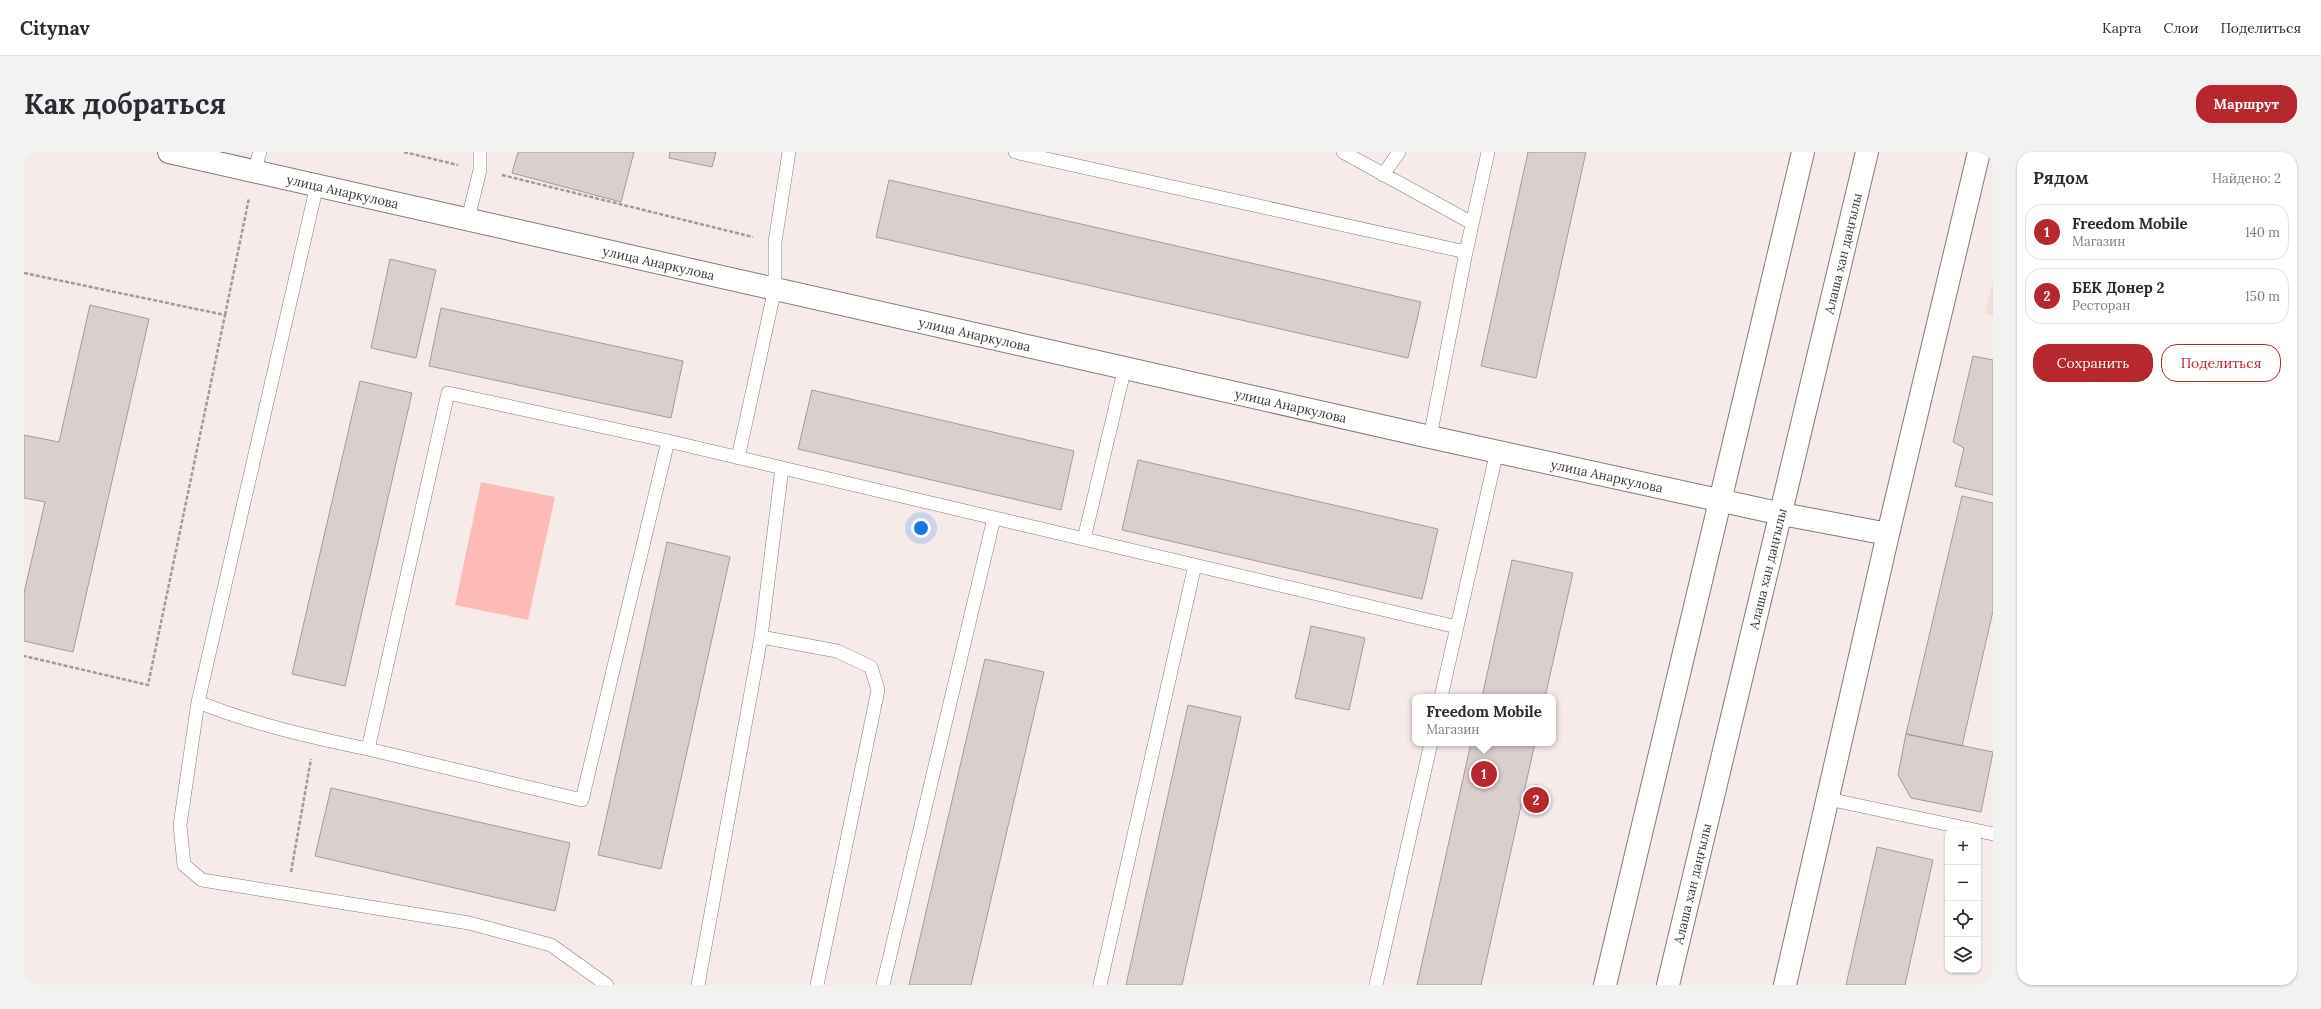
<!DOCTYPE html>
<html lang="ru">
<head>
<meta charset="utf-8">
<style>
	body { margin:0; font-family:Lora,serif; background:#f2f2f3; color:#2b2b33 }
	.controls { position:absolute; right:12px; bottom:12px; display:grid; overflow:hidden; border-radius:8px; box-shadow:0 1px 3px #0004 }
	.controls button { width:36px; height:36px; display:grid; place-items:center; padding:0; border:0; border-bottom:1px solid #e1e1e2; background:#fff; color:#2b2b33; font:20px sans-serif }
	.you { position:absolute; left:897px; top:376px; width:14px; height:14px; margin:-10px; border:3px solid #fff; border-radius:50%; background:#1a73e8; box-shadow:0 0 0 6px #1a73e833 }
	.badge { display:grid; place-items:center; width:26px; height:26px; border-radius:50%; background:#b7272e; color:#fff; font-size:13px; font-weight:700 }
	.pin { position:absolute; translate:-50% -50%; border:2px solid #fff; box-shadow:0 1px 4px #0006 }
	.popup { position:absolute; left:1388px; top:542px; width:144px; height:52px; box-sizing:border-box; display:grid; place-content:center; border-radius:8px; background:#fff; filter:drop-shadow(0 1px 3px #0005); font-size:13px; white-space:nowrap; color:#7c7c81 }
	.popup b { font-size:15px; color:#2b2b33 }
	.popup::after { content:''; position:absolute; left:50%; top:100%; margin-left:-8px; border:8px solid transparent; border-top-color:#fff }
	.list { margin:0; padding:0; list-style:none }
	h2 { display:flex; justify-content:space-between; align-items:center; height:52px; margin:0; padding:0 16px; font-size:17px }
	h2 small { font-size:13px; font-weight:400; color:#7c7c81 }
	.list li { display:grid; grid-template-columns:26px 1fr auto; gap:12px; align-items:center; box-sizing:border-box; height:56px; margin:0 8px 8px; padding:0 8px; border:1px solid #e1e1e2; border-radius:16px }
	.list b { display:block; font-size:15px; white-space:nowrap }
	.list p { margin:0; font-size:13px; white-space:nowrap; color:#7c7c81 }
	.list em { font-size:13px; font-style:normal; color:#7c7c81 }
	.actions { display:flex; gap:8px; padding:12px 16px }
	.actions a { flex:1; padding:9px 0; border:1px solid #b7272e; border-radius:16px; text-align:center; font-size:14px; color:#b7272e }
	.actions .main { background:#b7272e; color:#fff }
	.icon { flex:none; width:22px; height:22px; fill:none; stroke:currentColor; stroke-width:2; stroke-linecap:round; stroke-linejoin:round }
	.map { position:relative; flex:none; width:1969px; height:833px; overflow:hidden; border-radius:16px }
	header { display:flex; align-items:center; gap:24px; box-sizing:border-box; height:56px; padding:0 20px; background:#fff; border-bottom:1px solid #e1e1e2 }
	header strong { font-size:19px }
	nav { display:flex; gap:22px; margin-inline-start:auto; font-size:14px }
	.intro { display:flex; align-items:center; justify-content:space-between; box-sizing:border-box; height:96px; padding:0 24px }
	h1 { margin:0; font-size:28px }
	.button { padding:10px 18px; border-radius:16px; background:#b7272e; color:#fff; font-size:14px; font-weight:700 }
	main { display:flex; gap:24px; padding:0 24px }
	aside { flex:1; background:#fff; border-radius:16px; box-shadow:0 1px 3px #0004 }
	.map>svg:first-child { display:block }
	.built { fill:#f0dddb }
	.green { fill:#fcbbb6 }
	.building { fill:#dbcfce; stroke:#a59a99 }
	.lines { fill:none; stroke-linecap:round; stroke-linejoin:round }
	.lane-casing { stroke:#847978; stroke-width:14 }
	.street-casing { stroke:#847978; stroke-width:24 }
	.secondary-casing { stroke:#847978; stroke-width:24 }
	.path { stroke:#a29999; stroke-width:2.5; stroke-dasharray:4 2; stroke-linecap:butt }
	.lane { stroke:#fff; stroke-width:13 }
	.street { stroke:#fff; stroke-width:22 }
	.secondary { stroke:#fff; stroke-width:22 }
	.labels { text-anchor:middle; stroke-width:3.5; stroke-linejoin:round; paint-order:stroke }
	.street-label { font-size:13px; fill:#3d3838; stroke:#fff }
</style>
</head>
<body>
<header>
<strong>Citynav</strong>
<nav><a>Карта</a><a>Слои</a><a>Поделиться</a></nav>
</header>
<div class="intro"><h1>Как добраться</h1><a class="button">Маршрут</a></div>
<main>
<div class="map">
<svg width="1969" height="833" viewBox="0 0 1969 833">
	<rect width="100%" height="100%" fill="#f7ebea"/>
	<!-- built -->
	<path class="built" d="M 1969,129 L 1969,164 L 1961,162 Z"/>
	<!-- green -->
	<path class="green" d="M 457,330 L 531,345 L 504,468 L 431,453 Z"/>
	<!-- building -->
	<path class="building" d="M 494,0 L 610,0 L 597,50 L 488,21 Z
		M 646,0 L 692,0 L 688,15 L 645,6 Z
		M 1504,0 L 1562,0 L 1512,226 L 1457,214 Z
		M 865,28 L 1397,150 L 1384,206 L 852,85 Z
		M 366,107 L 412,118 L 392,206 L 347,196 Z
		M 66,153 L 125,167 L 49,500 L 0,489 L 0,441 L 21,350 L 0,346 L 0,283 L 35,290 Z
		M 417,156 L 659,209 L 647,266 L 405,214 Z
		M 1949,204 L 1969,208 L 1969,343 L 1931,334 L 1940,296 L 1929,290 Z
		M 336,229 L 388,241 L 321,534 L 268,522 Z
		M 788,238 L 1050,299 L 1037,358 L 774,297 Z
		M 1114,308 L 1414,377 L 1398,447 L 1098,378 Z
		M 1938,344 L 1969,351 L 1969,459 L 1938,594 L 1882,582 Z
		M 643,390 L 706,405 L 637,717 L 574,703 Z
		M 1488,408 L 1549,421 L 1521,545 L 1458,545 Z
		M 1287,474 L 1341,486 L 1325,558 L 1271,546 Z
		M 961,507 L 1020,520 L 947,833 L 885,833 Z
		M 1164,553 L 1217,565 L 1158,833 L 1102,833 Z
		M 1882,582 L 1969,600 L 1957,660 L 1887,646 L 1874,623 Z
		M 1447,591 L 1511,591 L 1457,833 L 1393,833 Z
		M 307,636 L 546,691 L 531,759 L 291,704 Z
		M 1853,695 L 1909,708 L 1881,833 L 1822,833 Z"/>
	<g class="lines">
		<defs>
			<path id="lane" d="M 991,0 L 1442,100 L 1406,285
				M 1319,0 L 1448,71
				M 230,19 L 236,0
				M 1359,23 L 1375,0
				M 293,33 L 174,550 C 229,572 286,585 344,597
				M 444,67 L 456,18 L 456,0
				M 1442,100 L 1464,0
				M 644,289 L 558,648 L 344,597 L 424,241 L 644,289 L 1433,475
				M 714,306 L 751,136 L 751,90 L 765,0
				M 1060,387 L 1101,215
				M 737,485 L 813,499 L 847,515 L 854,538 L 793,833
				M 1417,545 L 1473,299
				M 174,550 L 156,673 L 160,713 L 178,728 L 445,771 L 527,793 L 583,833
				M 1804,647 L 1969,682
				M 674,833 L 737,485 L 758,316
				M 859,833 L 970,366
				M 1076,833 L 1171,413
				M 1352,833 L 1407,591"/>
			<path id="street" d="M 1758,362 L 1864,382
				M 1761,833 L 1864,382 L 1955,0"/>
			<g id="secondary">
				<path id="s1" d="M 145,0 L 1406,285 L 1758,362"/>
				<path d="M 1581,833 L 1779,0"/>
				<path id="s2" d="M 1644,833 L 1843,0"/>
			</g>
		</defs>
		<!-- lane casing -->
		<use href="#lane" class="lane-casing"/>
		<!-- street casing -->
		<use href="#street" class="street-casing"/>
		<!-- secondary casing -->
		<use href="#secondary" class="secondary-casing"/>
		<!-- path -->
		<path class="path" d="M 380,0 L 434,13
			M 478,23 L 729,85
			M 0,121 L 201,163 L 124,533 L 0,504
			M 201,163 L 225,46
			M 267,720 L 287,607"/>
		<!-- lane -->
		<use href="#lane" class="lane"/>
		<!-- street -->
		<use href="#street" class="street"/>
		<!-- secondary -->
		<use href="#secondary" class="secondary"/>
	</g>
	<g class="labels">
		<!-- street labels -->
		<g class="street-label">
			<text dy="5" stroke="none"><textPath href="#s1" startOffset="178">улица Анаркулова</textPath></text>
			<text dy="5" stroke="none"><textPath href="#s2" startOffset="752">Алаша хан даңғылы</textPath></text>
			<text dy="5" stroke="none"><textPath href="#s1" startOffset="502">улица Анаркулова</textPath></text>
			<text dy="5" stroke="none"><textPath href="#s1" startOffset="826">улица Анаркулова</textPath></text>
			<text dy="5" stroke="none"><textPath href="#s1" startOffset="1150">улица Анаркулова</textPath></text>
			<text dy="5" stroke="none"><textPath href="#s1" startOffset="1474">улица Анаркулова</textPath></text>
			<text dy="5" stroke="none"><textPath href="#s2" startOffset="428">Алаша хан даңғылы</textPath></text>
			<text dy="5" stroke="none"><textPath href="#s2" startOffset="104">Алаша хан даңғылы</textPath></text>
		</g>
	</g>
</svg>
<div class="controls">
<button>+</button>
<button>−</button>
<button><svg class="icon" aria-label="locate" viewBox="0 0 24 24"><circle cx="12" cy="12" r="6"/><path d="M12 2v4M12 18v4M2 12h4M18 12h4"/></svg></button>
<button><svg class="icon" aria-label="layers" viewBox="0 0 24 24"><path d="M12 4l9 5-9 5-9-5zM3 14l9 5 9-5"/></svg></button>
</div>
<div class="you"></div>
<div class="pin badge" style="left:1460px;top:622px">1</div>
<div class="popup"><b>Freedom Mobile</b>Магазин</div>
<div class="pin badge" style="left:1512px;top:648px">2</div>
</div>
<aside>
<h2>Рядом<small>Найдено: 2</small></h2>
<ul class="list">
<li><span class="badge">1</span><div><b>Freedom Mobile</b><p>Магазин</p></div><em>140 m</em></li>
<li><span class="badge">2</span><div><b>БЕК Донер 2</b><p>Ресторан</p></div><em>150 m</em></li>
</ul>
<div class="actions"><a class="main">Сохранить</a><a>Поделиться</a></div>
</aside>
</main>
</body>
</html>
